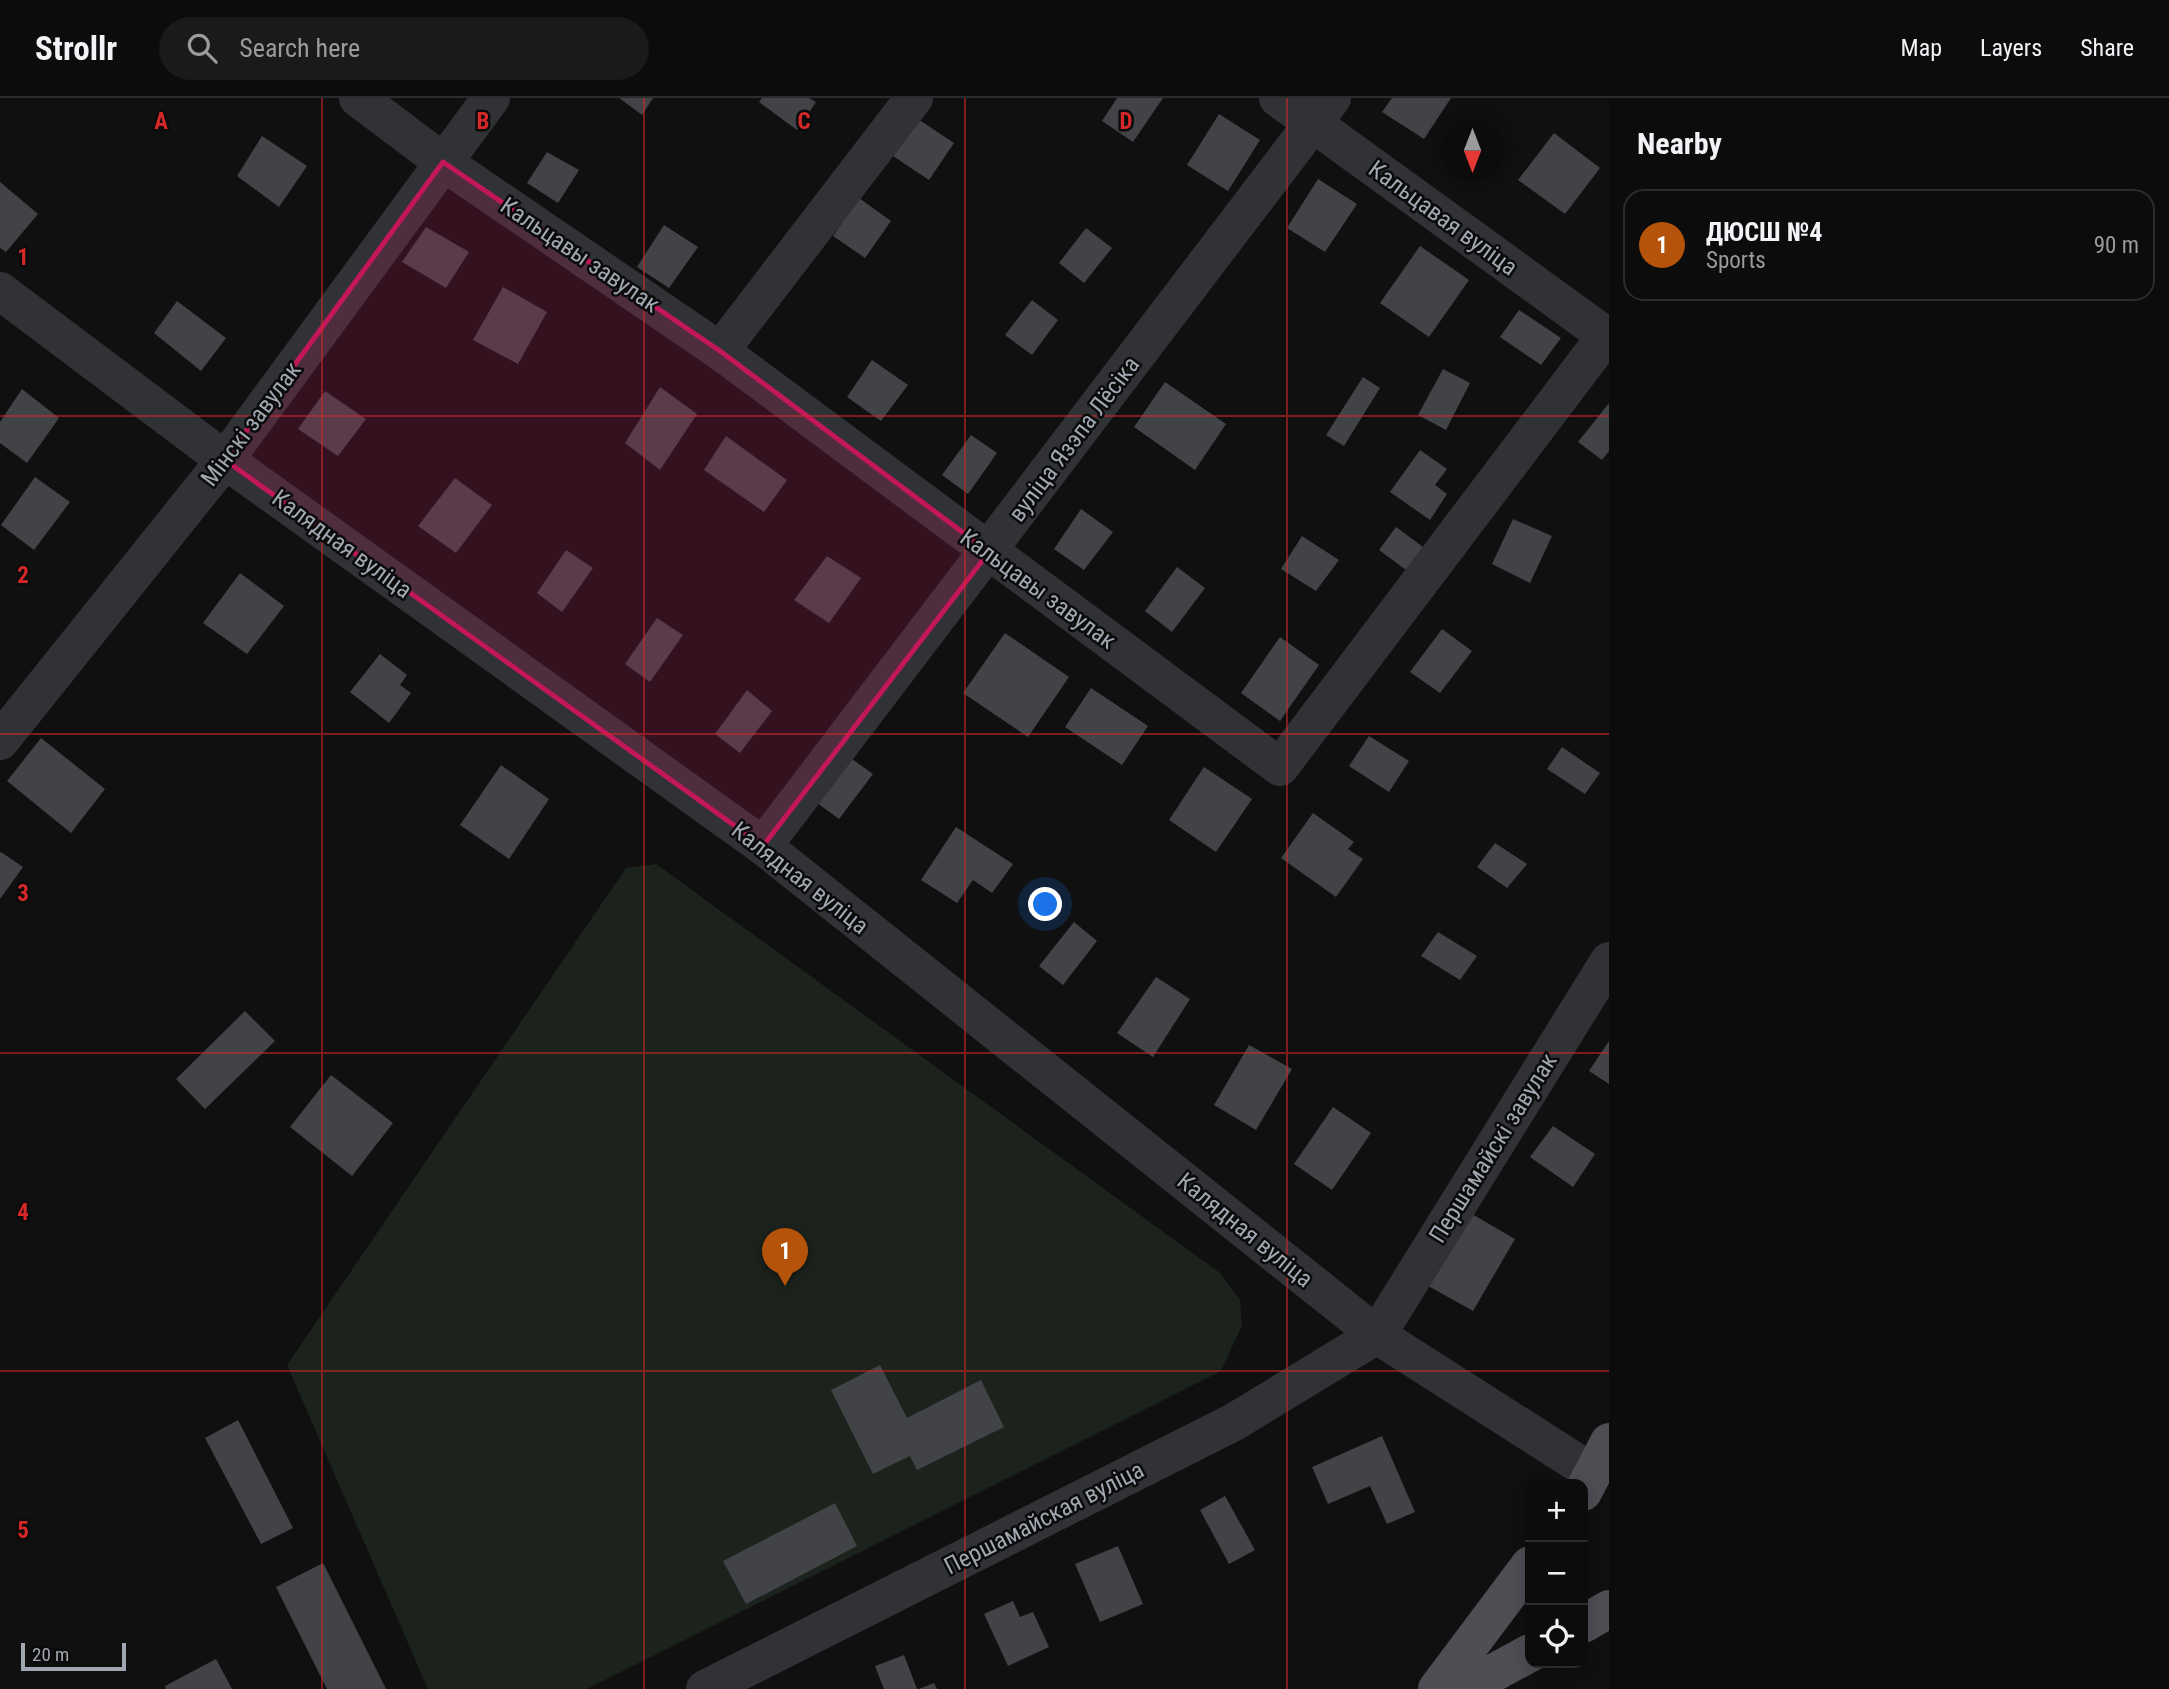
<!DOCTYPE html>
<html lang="en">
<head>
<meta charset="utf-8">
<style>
	body { margin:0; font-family:"Roboto Condensed",sans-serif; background:#1a1a1b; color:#f1f3f6 }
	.controls { position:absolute; right:21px; bottom:21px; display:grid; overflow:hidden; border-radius:14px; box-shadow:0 4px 18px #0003 }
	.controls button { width:63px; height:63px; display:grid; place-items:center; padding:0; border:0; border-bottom:2px solid #2c2c2e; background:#0c0c0d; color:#f1f3f6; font:35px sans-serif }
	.compass { position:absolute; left:1441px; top:21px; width:63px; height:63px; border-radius:50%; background:#0c0c0d; box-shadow:0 4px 18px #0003; rotate:180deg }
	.scale { position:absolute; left:21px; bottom:18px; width:105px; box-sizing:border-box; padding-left:7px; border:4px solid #a1a7b1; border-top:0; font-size:19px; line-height:24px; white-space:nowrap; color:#a1a7b1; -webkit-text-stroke:5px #0b0b0c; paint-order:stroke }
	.you { position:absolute; left:1046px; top:807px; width:24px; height:24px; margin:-18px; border:5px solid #fff; border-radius:50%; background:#1a73e8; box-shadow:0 0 0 10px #1a73e833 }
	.badge { display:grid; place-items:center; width:46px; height:46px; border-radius:50%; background:#b45309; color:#fff; font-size:23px; font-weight:700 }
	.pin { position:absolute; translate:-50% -58px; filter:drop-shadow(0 2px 4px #0008) }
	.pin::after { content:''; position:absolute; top:37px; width:24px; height:21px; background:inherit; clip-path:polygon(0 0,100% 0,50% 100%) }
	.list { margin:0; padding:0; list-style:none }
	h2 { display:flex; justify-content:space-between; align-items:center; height:91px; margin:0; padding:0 28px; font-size:30px }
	h2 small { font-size:23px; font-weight:400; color:#9a9b9d }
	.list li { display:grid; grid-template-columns:46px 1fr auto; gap:21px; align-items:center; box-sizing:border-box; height:112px; margin:0 14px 14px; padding:0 14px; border:2px solid #2c2c2e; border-radius:21px }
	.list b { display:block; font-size:26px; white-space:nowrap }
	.list p { margin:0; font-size:23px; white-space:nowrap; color:#9a9b9d }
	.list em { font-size:23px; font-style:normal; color:#9a9b9d }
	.icon { flex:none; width:38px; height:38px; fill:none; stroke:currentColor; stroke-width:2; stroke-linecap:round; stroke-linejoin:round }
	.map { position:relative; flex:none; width:1609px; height:1591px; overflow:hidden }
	header { display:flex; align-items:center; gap:42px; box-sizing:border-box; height:98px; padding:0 35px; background:#0c0c0d; border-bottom:2px solid #2c2c2e }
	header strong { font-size:33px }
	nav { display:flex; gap:38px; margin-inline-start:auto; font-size:24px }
	.search { width:490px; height:63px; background:#1a1a1b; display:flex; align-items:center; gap:18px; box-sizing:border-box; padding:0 24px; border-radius:38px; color:#9a9b9d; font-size:26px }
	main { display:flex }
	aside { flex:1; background:#0c0c0d }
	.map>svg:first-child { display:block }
	.green { fill:#1c231d }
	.building { fill:#414347 }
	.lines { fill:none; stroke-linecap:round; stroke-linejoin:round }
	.minor { stroke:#313236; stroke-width:38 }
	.major { stroke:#4d4f54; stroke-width:38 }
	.marked { fill:#c2185b; fill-opacity:0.2; stroke:#c2185b; stroke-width:5; stroke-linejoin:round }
	.grid { fill:none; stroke:#d62828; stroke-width:2; stroke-opacity:0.55 }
	.labels { text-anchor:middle; stroke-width:5; stroke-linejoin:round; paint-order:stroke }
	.street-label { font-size:24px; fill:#a1a7b1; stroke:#0b0b0c }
	.grid-label { font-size:23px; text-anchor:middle; font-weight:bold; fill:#d62828; stroke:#0b0b0c; stroke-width:5; stroke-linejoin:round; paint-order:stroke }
</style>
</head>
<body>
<header>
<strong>Strollr</strong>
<div class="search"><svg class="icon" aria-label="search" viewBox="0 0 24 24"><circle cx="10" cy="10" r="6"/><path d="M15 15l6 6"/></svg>Search here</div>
<nav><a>Map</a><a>Layers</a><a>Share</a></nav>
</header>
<main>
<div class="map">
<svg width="1609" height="1591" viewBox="0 0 1609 1591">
	<rect width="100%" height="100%" fill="#101011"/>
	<!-- green -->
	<path class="green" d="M 656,766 L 1220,1175 L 1240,1202 L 1242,1227 L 1221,1273 L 587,1591 L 428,1591 L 287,1267 L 626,770 Z"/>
	<!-- building -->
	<path class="building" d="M 619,0 L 653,0 L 642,17 Z
		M 762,0 L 809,0 L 816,4 L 797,32 L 759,4 Z
		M 1117,0 L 1163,0 L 1133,44 L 1102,23 Z
		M 1392,0 L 1451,0 L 1424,41 L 1382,14 Z
		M 1219,16 L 1260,42 L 1228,93 L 1187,67 Z
		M 918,21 L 954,45 L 929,82 L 893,58 Z
		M 1554,35 L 1600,70 L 1565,116 L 1518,82 Z
		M 262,38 L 307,68 L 279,109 L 237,78 Z
		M 547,54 L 579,72 L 558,105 L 527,85 Z
		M 1318,81 L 1357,106 L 1325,154 L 1287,130 Z
		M 0,84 L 38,116 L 6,154 L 0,150 Z
		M 859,100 L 891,123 L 865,160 L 833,138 Z
		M 664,127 L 698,149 L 669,190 L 637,169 Z
		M 426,129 L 469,154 L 446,190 L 402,164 Z
		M 1086,130 L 1112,150 L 1084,185 L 1059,165 Z
		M 1420,148 L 1469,182 L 1429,239 L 1380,205 Z
		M 503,189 L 547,214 L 518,266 L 473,242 Z
		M 1032,202 L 1058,222 L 1032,257 L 1005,237 Z
		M 177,203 L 226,240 L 201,273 L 154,235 Z
		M 1519,212 L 1561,240 L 1541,267 L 1500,239 Z
		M 872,262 L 908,287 L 881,323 L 847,299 Z
		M 1443,271 L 1470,285 L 1446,332 L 1418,317 Z
		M 1363,279 L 1380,290 L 1344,348 L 1326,337 Z
		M 1165,284 L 1226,326 L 1195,372 L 1134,329 Z
		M 660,289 L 697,316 L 660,372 L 625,345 Z
		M 22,291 L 59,320 L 27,365 L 0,345 L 0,324 Z
		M 325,293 L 366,321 L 338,358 L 298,331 Z
		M 1609,305 L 1609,353 L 1602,362 L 1578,344 Z
		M 971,337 L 997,355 L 968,396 L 942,377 Z
		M 726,338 L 787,382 L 764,414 L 704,372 Z
		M 1420,352 L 1447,371 L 1435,387 L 1447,396 L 1430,422 L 1390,394 Z
		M 35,379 L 70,404 L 34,452 L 1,427 Z
		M 455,380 L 492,407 L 456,455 L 418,428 Z
		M 1081,411 L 1113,434 L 1084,472 L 1054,451 Z
		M 1513,421 L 1552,438 L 1530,485 L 1492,466 Z
		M 1396,429 L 1423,449 L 1406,472 L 1379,452 Z
		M 1302,438 L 1339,462 L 1316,493 L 1281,471 Z
		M 566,452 L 593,470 L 562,514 L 537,495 Z
		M 827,458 L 861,480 L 829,525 L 794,502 Z
		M 1177,469 L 1205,490 L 1172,534 L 1145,513 Z
		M 240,475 L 284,508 L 247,556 L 203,525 Z
		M 657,520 L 683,537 L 650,584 L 625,566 Z
		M 1442,531 L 1472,553 L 1440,595 L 1410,574 Z
		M 1005,535 L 1069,579 L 1028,639 L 963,595 Z
		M 1280,539 L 1319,567 L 1280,623 L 1241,595 Z
		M 380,556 L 407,577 L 400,587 L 411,595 L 389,625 L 350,594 Z
		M 1091,590 L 1148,628 L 1122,667 L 1065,629 Z
		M 747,592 L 772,613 L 740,655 L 715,636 Z
		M 1369,638 L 1409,663 L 1389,694 L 1349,668 Z
		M 41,640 L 105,691 L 71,735 L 7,683 Z
		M 1562,649 L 1600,675 L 1585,696 L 1547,671 Z
		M 845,656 L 873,676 L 839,721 L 813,702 Z
		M 501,667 L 549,701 L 509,761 L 460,727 Z
		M 1204,669 L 1252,701 L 1216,754 L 1169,722 Z
		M 1313,715 L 1354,744 L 1348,751 L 1363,761 L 1336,799 L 1281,760 Z
		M 956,729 L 1013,766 L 992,795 L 973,782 L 957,805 L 921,782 Z
		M 1495,745 L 1527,766 L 1507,790 L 1477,769 Z
		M 1,754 L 23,769 L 0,801 L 0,755 Z
		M 1074,824 L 1097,843 L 1063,887 L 1039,868 Z
		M 1438,834 L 1477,858 L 1460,882 L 1421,858 Z
		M 1156,879 L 1190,901 L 1153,959 L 1117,935 Z
		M 245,913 L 275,943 L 205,1011 L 176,981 Z
		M 1609,943 L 1609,986 L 1589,973 Z
		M 1249,947 L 1292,971 L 1256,1032 L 1214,1007 Z
		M 331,977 L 393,1025 L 352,1078 L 290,1029 Z
		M 1333,1009 L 1371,1035 L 1332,1092 L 1294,1066 Z
		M 1553,1028 L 1595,1056 L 1573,1089 L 1530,1059 Z
		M 1465,1112 L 1515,1141 L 1473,1213 L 1423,1185 Z
		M 880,1267 L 907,1320 L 981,1282 L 1004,1329 L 917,1372 L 910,1358 L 873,1376 L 831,1292 Z
		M 238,1322 L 293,1430 L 261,1446 L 205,1340 Z
		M 1382,1338 L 1415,1414 L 1387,1426 L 1370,1388 L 1328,1406 L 1312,1369 Z
		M 1225,1398 L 1255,1452 L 1229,1466 L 1200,1412 Z
		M 835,1405 L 857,1448 L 746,1506 L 723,1463 Z
		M 1118,1448 L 1143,1506 L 1100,1524 L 1075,1466 Z
		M 323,1465 L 386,1591 L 327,1591 L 276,1489 Z
		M 1013,1503 L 1020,1519 L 1033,1514 L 1049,1549 L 1008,1568 L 984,1516 Z
		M 904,1557 L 917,1591 L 884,1591 L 875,1568 Z
		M 216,1561 L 232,1591 L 166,1591 L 165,1588 Z
		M 934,1585 L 937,1591 L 919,1591 Z"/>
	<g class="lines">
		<!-- minor -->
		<path class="minor" d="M 358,0 L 443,64 L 720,253 L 1280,669 L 1605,239
			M 1278,0 L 1609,240
			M 0,193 L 225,362 L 763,748 L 1377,1237 L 1593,1375
			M 720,253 L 914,0
			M 0,643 L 225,362 L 491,0
			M 763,748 L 1332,0
			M 705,1591 L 1234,1324 L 1377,1237 L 1609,863"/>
		<!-- major -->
		<path class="major" d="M 1583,1394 L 1609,1344
			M 1583,1526 L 1609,1511
			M 1437,1591 L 1530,1467
			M 1464,1591 L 1530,1555"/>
	</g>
	<!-- marked area -->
	<path class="marked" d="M 443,64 L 720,253 L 989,454 L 763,748 L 225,362 Z"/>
	<!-- grid -->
	<path class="grid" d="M 322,0 L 322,1591M 644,0 L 644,1591M 965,0 L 965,1591M 1287,0 L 1287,1591M 0,318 L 1609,318M 0,636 L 1609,636M 0,955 L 1609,955M 0,1273 L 1609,1273"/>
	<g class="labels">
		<!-- street labels -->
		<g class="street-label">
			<text transform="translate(1443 120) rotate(36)" y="8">Кальцавая вуліца</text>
			<text transform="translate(580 157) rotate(34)" y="8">Кальцавы завулак</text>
			<text transform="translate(251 326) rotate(-53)" y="8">Мінскі завулак</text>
			<text transform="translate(1074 341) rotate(-53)" y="8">вуліца Язэпа Лёсіка</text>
			<text transform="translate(342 446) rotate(36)" y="8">Калядная вуліца</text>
			<text transform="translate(1038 491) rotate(36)" y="8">Кальцавы завулак</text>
			<text transform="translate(800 780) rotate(38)" y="8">Калядная вуліца</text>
			<text transform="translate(1493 1050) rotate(-58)" y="8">Першамайскі завулак</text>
			<text transform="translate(1245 1132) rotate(39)" y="8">Калядная вуліца</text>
			<text transform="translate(1044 1420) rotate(-27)" y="8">Першамайская вуліца</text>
		</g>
	</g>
	<g class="grid-label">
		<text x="161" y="31">A</text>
		<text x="483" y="31">B</text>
		<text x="804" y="31">C</text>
		<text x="1126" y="31">D</text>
		<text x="23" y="167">1</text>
		<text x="23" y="485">2</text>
		<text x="23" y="803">3</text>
		<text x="23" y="1122">4</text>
		<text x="23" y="1440">5</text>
	</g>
</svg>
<div class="controls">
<button>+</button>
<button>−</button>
<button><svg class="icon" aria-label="locate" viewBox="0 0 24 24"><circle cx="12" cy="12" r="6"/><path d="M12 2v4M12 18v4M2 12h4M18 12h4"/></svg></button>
</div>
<svg class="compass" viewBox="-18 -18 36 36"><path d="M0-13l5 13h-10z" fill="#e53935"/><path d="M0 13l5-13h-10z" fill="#9a9b9d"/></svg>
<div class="scale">20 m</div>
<div class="you"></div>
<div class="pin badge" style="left:785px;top:1188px">1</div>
</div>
<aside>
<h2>Nearby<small></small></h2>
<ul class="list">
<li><span class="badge">1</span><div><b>ДЮСШ №4</b><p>Sports</p></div><em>90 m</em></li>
</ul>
</aside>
</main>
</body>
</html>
